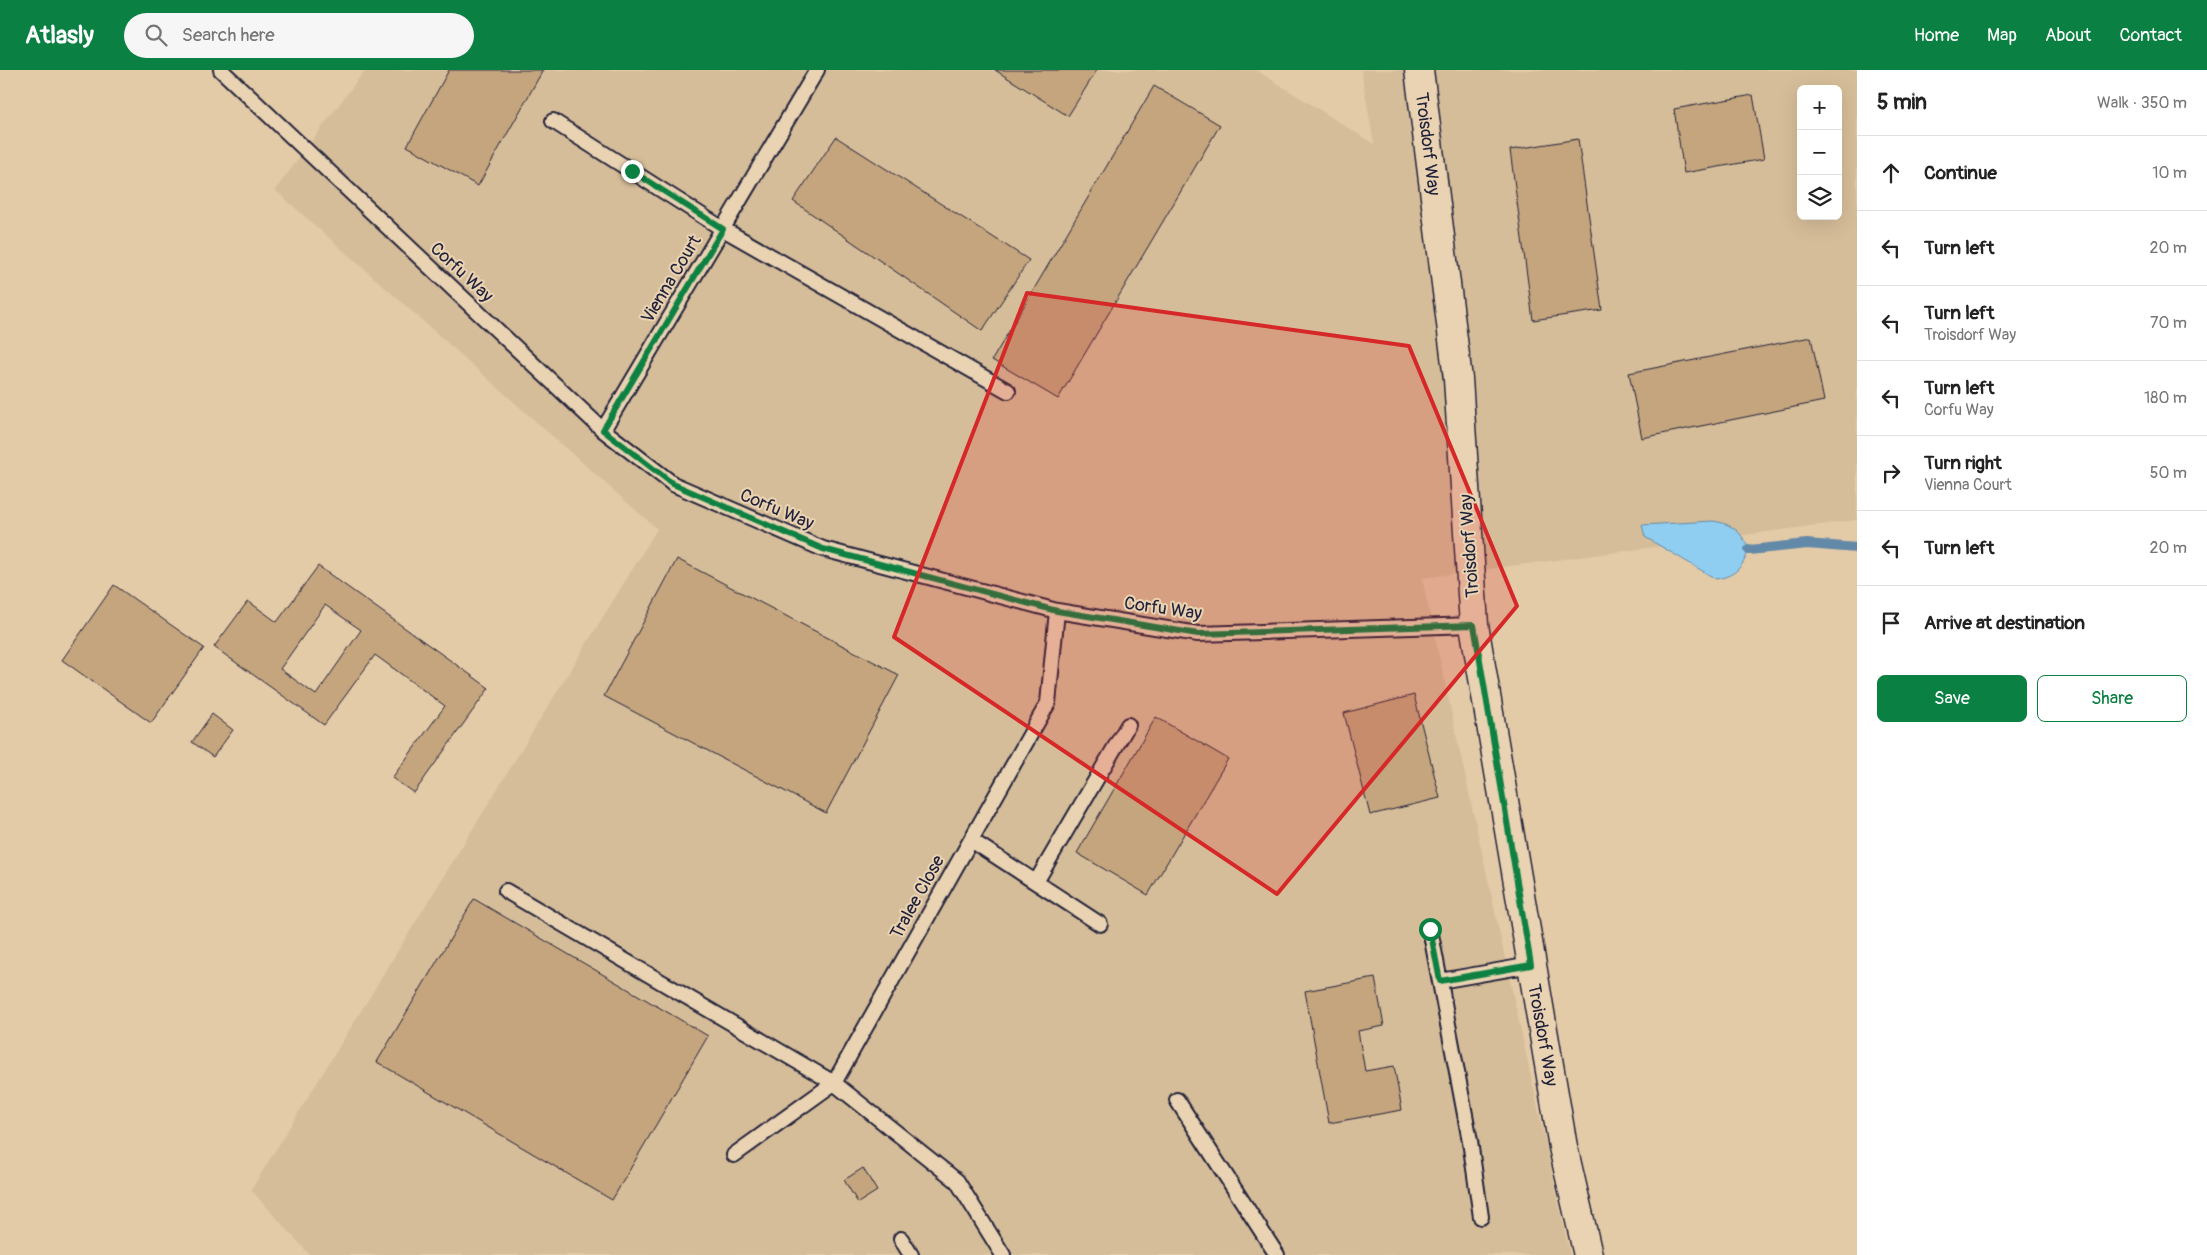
<!DOCTYPE html>
<html lang="en">
<head>
<meta charset="utf-8">
<style>
	body { margin:0; font-family:Pangolin,sans-serif; background:#f6f6f6; color:#222 }
	.controls { position:absolute; right:15px; top:15px; display:grid; overflow:hidden; border-radius:8px; box-shadow:0 5px 20px #0002 }
	.controls button { width:45px; height:45px; display:grid; place-items:center; padding:0; border:0; border-bottom:1px solid #e0e0e0; background:#fff; color:#222; font:25px sans-serif }
	.stop { position:absolute; width:15px; height:15px; margin:-11px; border:4px solid #0b8043; border-radius:50%; background:#fff }
	.stop.end { background:#0b8043; border-color:#fff; box-shadow:0 1px 5px #0008 }
	.list { margin:0; padding:0; list-style:none }
	h2 { display:flex; justify-content:space-between; align-items:center; height:65px; margin:0; padding:0 20px; font-size:21px }
	h2 small { font-size:16px; font-weight:400; color:#767676 }
	.list li { display:grid; grid-template-columns:32px 1fr auto; gap:15px; align-items:center; box-sizing:border-box; height:75px; padding:0 20px; border-top:1px solid #e0e0e0 }
	.list b { display:block; font-size:19px; white-space:nowrap }
	.list p { margin:0; font-size:16px; white-space:nowrap; color:#767676 }
	.list em { font-size:16px; font-style:normal; color:#767676 }
	.actions { display:flex; gap:10px; padding:15px 20px }
	.actions a { flex:1; padding:11px 0; border:1px solid #0b8043; border-radius:8px; text-align:center; font-size:18px; color:#0b8043 }
	.actions .main { background:#0b8043; color:#fff }
	.icon { flex:none; width:28px; height:28px; fill:none; stroke:currentColor; stroke-width:2; stroke-linecap:round; stroke-linejoin:round }
	.map { position:relative; flex:none; width:1857px; height:1185px; overflow:hidden }
	header { display:flex; align-items:center; gap:30px; box-sizing:border-box; height:70px; padding:0 25px; background:#0b8043; color:#fff }
	header strong { font-size:24px }
	nav { display:flex; gap:28px; margin-inline-start:auto; font-size:18px }
	.search { width:350px; height:45px; background:#f6f6f6; display:flex; align-items:center; gap:12px; box-sizing:border-box; padding:0 18px; border-radius:28px; color:#767676; font-size:19px }
	main { display:flex }
	aside { flex:1; background:#fff }
	.map>svg:first-child { display:block }
	.built { fill:#d6bd99; fill-rule:evenodd }
	.water { fill:#8fcef0; stroke:#6389a8 }
	.lines { fill:none; stroke-linecap:round; stroke-linejoin:round }
	.stream { stroke:#6389a8; stroke-width:10 }
	.building { fill:#c4a57d; stroke:#22223b; fill-rule:evenodd }
	.lane-casing { stroke:#22223b; stroke-width:18 }
	.street-casing { stroke:#22223b; stroke-width:31 }
	.lane { stroke:#e9d3b2; stroke-width:14 }
	.street { stroke:#e9d3b2; stroke-width:28 }
	.route { stroke:#0b8043; stroke-width:6 }
	.marked { fill:#d62828; fill-opacity:0.2; stroke:#d62828; stroke-width:4; stroke-linejoin:round }
	.labels { text-anchor:middle; stroke-width:4; stroke-linejoin:round; paint-order:stroke }
	.street-label { font-size:18px; fill:#22223b; stroke:#e9d3b2 }
</style>
</head>
<body>
<header>
<strong>Atlasly</strong>
<div class="search"><svg class="icon" aria-label="search" viewBox="0 0 24 24"><circle cx="10" cy="10" r="6"/><path d="M15 15l6 6"/></svg>Search here</div>
<nav><a>Home</a><a>Map</a><a>About</a><a>Contact</a></nav>
</header>
<main>
<div class="map">
<svg width="1857" height="1185" viewBox="0 0 1857 1185">
	<rect width="100%" height="100%" fill="#e4cba8"/>
	<filter id="ink" filterUnits="userSpaceOnUse"><feTurbulence type="fractalNoise" baseFrequency=".02" numOctaves="2"/><feDisplacementMap in="SourceGraphic" scale="10" xChannelSelector="R" yChannelSelector="G"/><feConvolveMatrix kernelMatrix="1 2 1 2 8 2 1 2 1" color-interpolation-filters="sRGB"/></filter>
	<g filter="url(#ink)">
		<!-- built -->
		<path class="built" d="M 365,0 L 1256,0 L 1374,74 L 1361,0 L 1857,0 L 1857,450 L 1422,508 L 1570,1185 L 310,1185 L 251,1120 L 657,459 L 275,120 ZM 1801,19 L 1838,19 L 1838,146 L 1801,146 Z"/>
		<!-- water -->
		<path class="water" d="M 1713,451 C 1733,454 1742,462 1749,480 C 1742,498 1735,506 1716,509 L 1645,467 L 1642,455 Z"/>
		<g class="lines">
			<!-- stream -->
			<path class="stream" d="M 1749,480 L 1807,474 L 1857,478"/>
		</g>
		<!-- building -->
		<path class="building" d="M 449,0 L 543,0 L 478,116 L 407,76 Z
			M 995,0 L 1097,0 L 1068,46 Z
			M 1154,16 L 1220,55 L 1058,329 L 992,290 Z
			M 1753,25 L 1764,89 L 1684,103 L 1674,39 Z
			M 836,67 L 1029,190 L 982,261 L 793,131 Z
			M 1578,69 L 1602,240 L 1533,250 L 1510,80 Z
			M 1811,267 L 1824,331 L 1642,368 L 1629,303 Z
			M 677,489 L 899,605 L 826,743 L 604,626 Z
			M 318,496 L 489,618 L 414,723 L 392,708 L 445,636 L 375,585 L 324,655 L 214,577 L 248,531 L 277,552 ZM 325,535 L 361,560 L 316,625 L 280,599 Z
			M 114,515 L 204,578 L 151,653 L 62,590 Z
			M 1414,625 L 1440,728 L 1370,745 L 1344,643 Z
			M 212,644 L 233,660 L 213,687 L 192,672 Z
			M 1156,647 L 1228,689 L 1148,825 L 1077,783 Z
			M 474,829 L 708,966 L 612,1130 L 377,992 Z
			M 1375,908 L 1384,956 L 1358,961 L 1365,1001 L 1394,996 L 1402,1040 L 1329,1053 L 1305,921 Z
			M 863,1098 L 877,1121 L 858,1133 L 844,1110 Z"/>
		<g class="lines">
			<defs>
				<path id="lane" d="M 221,0 L 603,360 L 673,414 L 823,479 L 1057,541 L 1198,564 L 1474,555
					M 553,51 L 723,159 L 1008,321
					M 603,360 L 817,0
					M 971,770 L 1100,854
					M 1036,812 L 1128,655
					M 506,821 L 834,1013 L 957,1111 L 1003,1185
					M 1430,859 L 1470,1071 L 1481,1147
					M 1440,911 L 1531,895
					M 1177,1030 L 1277,1185
					M 734,1085 L 834,1013 L 1048,633 L 1057,541
					M 901,1169 L 911,1185"/>
				<path id="street" d="M 1419,0 L 1458,309 L 1474,555 L 1563,1077 L 1588,1185"/>
			</defs>
			<!-- lane casing -->
			<use href="#lane" class="lane-casing"/>
			<!-- street casing -->
			<use href="#street" class="street-casing"/>
			<!-- lane -->
			<use href="#lane" class="lane"/>
			<!-- street -->
			<use href="#street" class="street"/>
		</g>
	</g>
	<g class="lines" filter="url(#ink)">
		<!-- route -->
		<path class="route" d="M 632,101 L 723,159 L 603,360 L 673,414 L 823,479 L 1057,541 L 1198,564 L 1474,555 L 1531,895 L 1440,911 L 1430,859"/>
	</g>
	<!-- marked area -->
	<path class="marked" d="M 1027,223 L 1409,276 L 1517,536 L 1277,824 L 894,567 Z"/>
	<g class="labels">
		<!-- street labels -->
		<g class="street-label">
			<text transform="translate(1428 74) rotate(83)" y="6">Troisdorf Way</text>
			<text transform="translate(462 202) rotate(43)" y="6">Corfu Way</text>
			<text transform="translate(671 209) rotate(-59)" y="6">Vienna Court</text>
			<text transform="translate(777 439) rotate(23)" y="6">Corfu Way</text>
			<text transform="translate(1469 476) rotate(-94)" y="6">Troisdorf Way</text>
			<text transform="translate(1163 538) rotate(8)" y="6">Corfu Way</text>
			<text transform="translate(917 827) rotate(-61)" y="6">Tralee Close</text>
			<text transform="translate(1543 965) rotate(80)" y="6">Troisdorf Way</text>
		</g>
	</g>
</svg>
<div class="controls">
<button>+</button>
<button>−</button>
<button><svg class="icon" aria-label="layers" viewBox="0 0 24 24"><path d="M12 4l9 5-9 5-9-5zM3 14l9 5 9-5"/></svg></button>
</div>
<div class="stop" style="left:1430px;top:859px"></div>
<div class="stop end" style="left:632px;top:101px"></div>
</div>
<aside>
<h2>5 min<small>Walk · 350 m</small></h2>
<ul class="list">
<li><svg class="icon" aria-label="ahead" viewBox="0 0 24 24"><path d="M12 20V5M6 11l6-6 6 6"/></svg><div><b>Continue</b></div><em>10 m</em></li>
<li><svg class="icon" aria-label="left" viewBox="0 0 24 24"><path d="M17 20v-9H6M10 6l-5 5 5 5"/></svg><div><b>Turn left</b></div><em>20 m</em></li>
<li><svg class="icon" aria-label="left" viewBox="0 0 24 24"><path d="M17 20v-9H6M10 6l-5 5 5 5"/></svg><div><b>Turn left</b><p>Troisdorf Way</p></div><em>70 m</em></li>
<li><svg class="icon" aria-label="left" viewBox="0 0 24 24"><path d="M17 20v-9H6M10 6l-5 5 5 5"/></svg><div><b>Turn left</b><p>Corfu Way</p></div><em>180 m</em></li>
<li><svg class="icon" aria-label="right" viewBox="0 0 24 24"><path d="M7 20v-9h11M14 6l5 5-5 5"/></svg><div><b>Turn right</b><p>Vienna Court</p></div><em>50 m</em></li>
<li><svg class="icon" aria-label="left" viewBox="0 0 24 24"><path d="M17 20v-9H6M10 6l-5 5 5 5"/></svg><div><b>Turn left</b></div><em>20 m</em></li>
<li><svg class="icon" aria-label="arrive" viewBox="0 0 24 24"><path d="M6 21V4h12l-3 4 3 4H6"/></svg><div><b>Arrive at destination</b></div></li>
</ul>
<div class="actions"><a class="main">Save</a><a>Share</a></div>
</aside>
</main>
</body>
</html>
